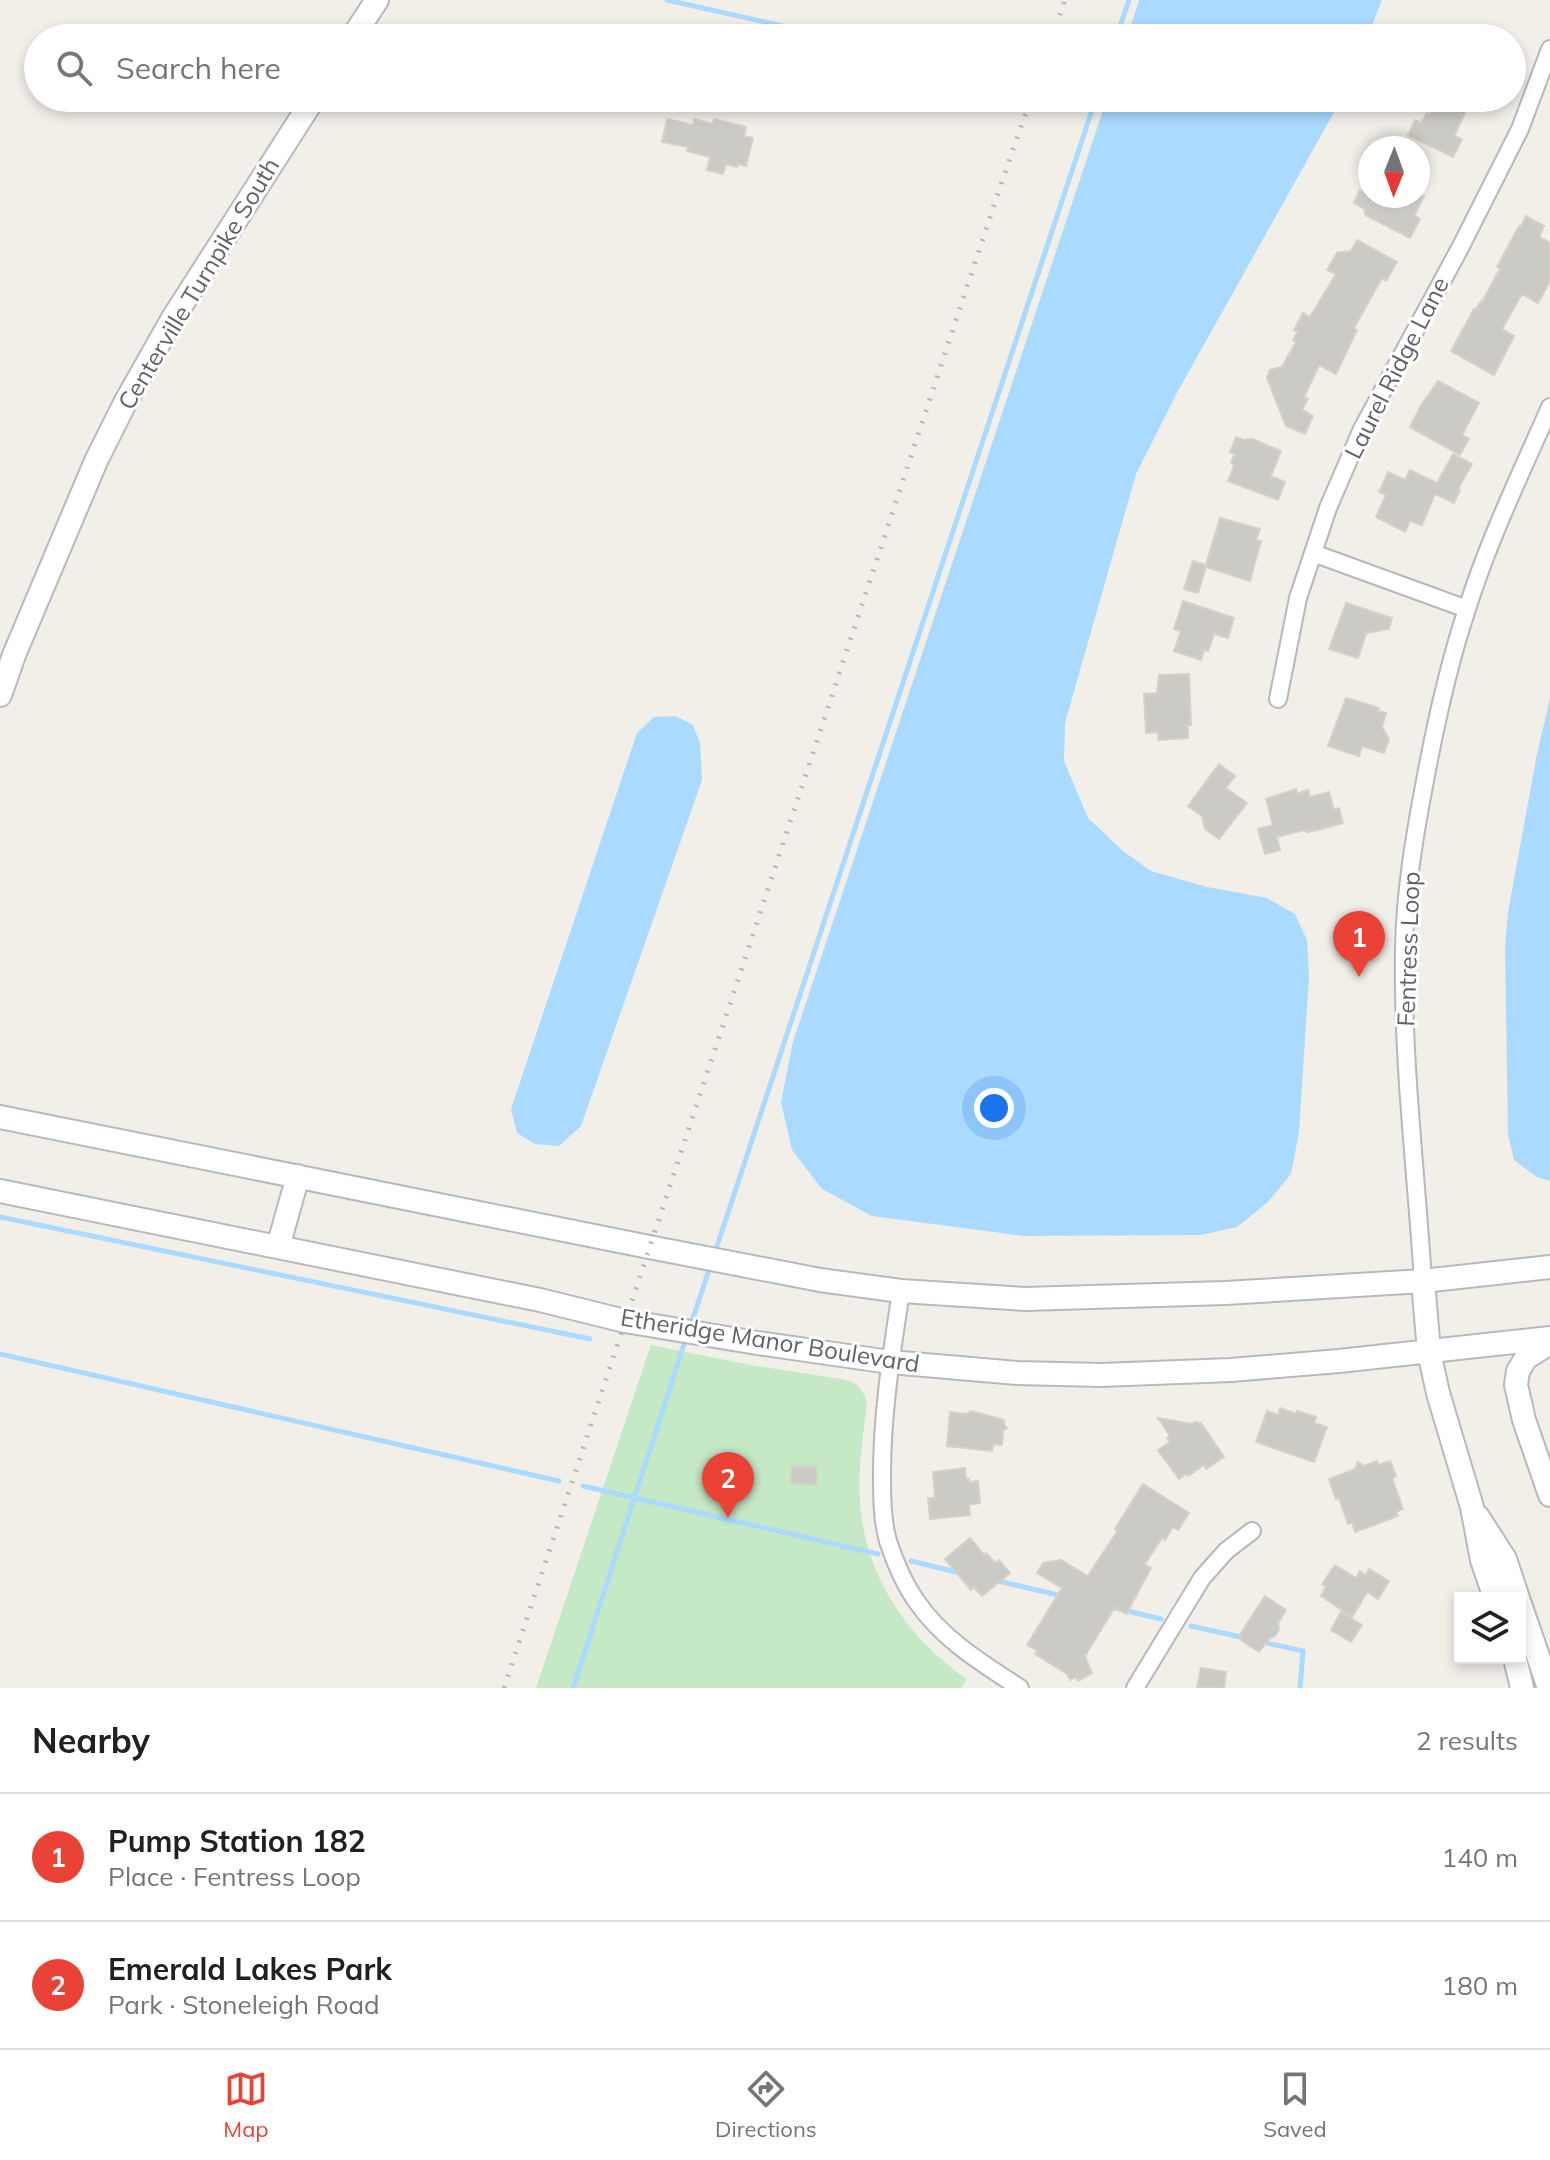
<!DOCTYPE html>
<html lang="en">
<head>
<meta charset="utf-8">
<style>
	body { margin:0; font-family:Mulish,sans-serif; background:#f6f6f6; color:#202124 }
	.controls { position:absolute; right:24px; bottom:24px; display:grid; overflow:hidden; border-radius:0px; box-shadow:0 4px 12px #0003 }
	.controls button { width:72px; height:72px; display:grid; place-items:center; padding:0; border:0; border-bottom:2px solid #e0e0e0; background:#fff; color:#202124; font:40px sans-serif }
	.compass { position:absolute; left:1358px; top:136px; width:72px; height:72px; border-radius:50%; background:#fff; box-shadow:0 4px 12px #0003; rotate:181deg }
	.you { position:absolute; left:994px; top:1108px; width:28px; height:28px; margin:-20px; border:6px solid #fff; border-radius:50%; background:#1a73e8; box-shadow:0 0 0 12px #1a73e833 }
	.badge { display:grid; place-items:center; width:52px; height:52px; border-radius:50%; background:#ea4335; color:#fff; font-size:26px; font-weight:700 }
	.pin { position:absolute; translate:-50% -66px; filter:drop-shadow(0 2px 4px #0008) }
	.pin::after { content:''; position:absolute; top:42px; width:28px; height:24px; background:inherit; clip-path:polygon(0 0,100% 0,50% 100%) }
	.list { margin:0; padding:0; list-style:none }
	h2 { display:flex; justify-content:space-between; align-items:center; height:104px; margin:0; padding:0 32px; font-size:34px }
	h2 small { font-size:26px; font-weight:400; color:#757577 }
	.list li { display:grid; grid-template-columns:52px 1fr auto; gap:24px; align-items:center; box-sizing:border-box; height:128px; padding:0 32px; border-top:2px solid #e0e0e0 }
	.list b { display:block; font-size:30px; white-space:nowrap }
	.list p { margin:0; font-size:26px; white-space:nowrap; color:#757577 }
	.list em { font-size:26px; font-style:normal; color:#757577 }
	.icon { flex:none; width:44px; height:44px; fill:none; stroke:currentColor; stroke-width:2; stroke-linecap:round; stroke-linejoin:round }
	.map { position:relative; flex:none; width:1550px; height:1688px; overflow:hidden }
	.search { position:absolute; background:#fff; box-shadow:0 4px 12px #0003; left:24px; right:24px; top:24px; height:88px; display:flex; align-items:center; gap:20px; box-sizing:border-box; padding:0 28px; border-radius:44px; color:#757577; font-size:30px }
	.sheet { height:360px; background:#fff }
	nav { display:flex; justify-content:space-around; align-items:center; box-sizing:border-box; height:112px; border-top:2px solid #e0e0e0; background:#fff; font-size:22px; color:#757577 }
	nav a { display:grid; justify-items:center; gap:4px }
	nav .on { color:#ea4335 }
	.map>svg:first-child { display:block }
	.green { fill:#c5e8c5 }
	.water { fill:#aadaff }
	.lines { fill:none; stroke-linecap:round; stroke-linejoin:round }
	.stream { stroke:#aadaff; stroke-width:5 }
	.building { fill:#cccac5; stroke:#d6d1c6; stroke-width:2 }
	.street-casing { stroke:#b5b8bc; stroke-width:20 }
	.secondary-casing { stroke:#b6babf; stroke-width:26 }
	.street { stroke:#fff; stroke-width:16 }
	.secondary { stroke:#fff; stroke-width:22 }
	.rail { stroke:#b6b7b8; stroke-width:5; stroke-dasharray:2 10; stroke-linecap:butt }
	.labels { text-anchor:middle; stroke-width:6; stroke-linejoin:round; paint-order:stroke }
	.street-label { font-size:24px; fill:#5f6368; stroke:#fff }
</style>
</head>
<body>
<div class="map">
<svg width="1550" height="1688" viewBox="0 0 1550 1688">
	<rect width="100%" height="100%" fill="#f1efe8"/>
	<!-- green -->
	<path class="green" d="M 651,1345 L 750,1365 L 847,1380 C 859,1384 864,1391 867,1404 C 863,1436 858,1469 860,1502 C 865,1576 907,1638 967,1679 L 961,1688 L 536,1688 Z"/>
	<!-- water -->
	<path class="water" d="M 1139,0 L 1382,0 L 1367,38 L 1127,38 Z
		M 1107,98 L 1342,98 L 1178,391 L 1136,474 L 1065,723 L 1064,761 L 1088,818 L 1123,851 L 1151,871 L 1207,887 L 1267,898 L 1295,914 L 1307,940 L 1309,977 L 1299,1132 L 1291,1174 L 1267,1203 L 1237,1227 L 1201,1235 L 1023,1236 L 872,1216 L 822,1189 L 792,1150 L 781,1102 L 793,1042 Z
		M 1550,698 L 1550,1181 L 1537,1177 L 1514,1160 L 1508,1134 L 1505,948 L 1508,912 L 1537,754 Z
		M 675,716 L 693,725 L 700,743 L 702,780 L 581,1126 L 559,1146 L 535,1144 L 517,1133 L 511,1109 L 637,733 L 654,717 Z"/>
	<g class="lines">
		<!-- stream -->
		<path class="stream" d="M 667,0 L 836,38
			M 1116,38 L 1129,0
			M 0,1217 L 590,1339
			M 716,1249 L 1096,98
			M 692,1321 L 709,1270
			M 0,1354 L 559,1481
			M 583,1486 L 878,1554
			M 911,1561 L 960,1573
			M 994,1580 L 1062,1596
			M 1111,1607 L 1161,1619
			M 1191,1626 L 1245,1638
			M 1262,1642 L 1303,1651 L 1300,1688
			M 573,1688 L 685,1341"/>
	</g>
	<!-- building -->
	<path class="building" d="M 1437,98 L 1450,98 L 1468,106 L 1454,136 L 1462,139 L 1453,157 L 1408,135 L 1415,120 L 1421,123 L 1427,113 L 1429,115 Z
		M 667,119 L 693,125 L 694,119 L 713,124 L 714,119 L 746,127 L 744,136 L 753,138 L 746,166 L 738,164 L 737,167 L 726,164 L 723,174 L 707,170 L 710,157 L 687,151 L 688,147 L 662,142 Z
		M 1360,190 L 1370,196 L 1424,196 L 1414,216 L 1420,219 L 1410,238 L 1365,215 L 1365,209 L 1354,203 Z
		M 1526,216 L 1544,226 L 1539,237 L 1550,243 L 1550,281 L 1538,303 L 1522,294 L 1502,329 L 1514,336 L 1494,375 L 1451,351 L 1474,309 L 1476,309 L 1481,301 L 1482,302 L 1500,269 L 1497,267 L 1519,226 L 1521,227 Z
		M 1357,240 L 1397,262 L 1386,281 L 1382,278 L 1354,328 L 1357,330 L 1336,374 L 1319,365 L 1304,397 L 1308,399 L 1302,410 L 1313,416 L 1305,434 L 1286,426 L 1267,378 L 1270,370 L 1282,367 L 1296,342 L 1293,340 L 1298,332 L 1294,330 L 1303,313 L 1310,317 L 1336,274 L 1327,270 L 1337,253 L 1351,251 Z
		M 1438,381 L 1479,403 L 1462,435 L 1469,439 L 1460,455 L 1410,427 L 1420,407 Z
		M 1236,437 L 1244,440 L 1252,439 L 1281,451 L 1271,476 L 1285,482 L 1278,500 L 1228,481 L 1234,466 L 1231,462 L 1235,454 L 1230,452 Z
		M 1453,454 L 1472,464 L 1458,489 L 1460,490 L 1454,503 L 1435,494 L 1422,525 L 1410,521 L 1405,532 L 1376,517 L 1386,495 L 1379,492 L 1388,472 L 1405,480 L 1410,470 L 1437,483 Z
		M 1220,518 L 1260,529 L 1256,540 L 1261,541 L 1250,581 L 1206,567 L 1198,593 L 1184,589 L 1193,561 L 1206,565 Z
		M 1183,601 L 1234,618 L 1228,638 L 1214,634 L 1208,651 L 1204,650 L 1201,660 L 1174,651 L 1181,631 L 1174,629 Z
		M 1346,603 L 1392,618 L 1389,629 L 1368,633 L 1367,631 L 1358,658 L 1329,649 Z
		M 1189,674 L 1191,725 L 1188,725 L 1188,738 L 1158,740 L 1158,732 L 1146,733 L 1144,694 L 1157,693 L 1159,675 Z
		M 1346,698 L 1379,708 L 1378,711 L 1386,713 L 1382,727 L 1389,739 L 1384,753 L 1362,746 L 1359,756 L 1328,746 Z
		M 1219,764 L 1235,776 L 1226,788 L 1247,803 L 1219,839 L 1205,829 L 1202,816 L 1188,806 Z
		M 1296,789 L 1297,794 L 1308,790 L 1310,797 L 1329,792 L 1334,810 L 1339,808 L 1343,823 L 1318,830 L 1308,832 L 1304,830 L 1277,837 L 1280,850 L 1265,854 L 1258,829 L 1273,825 L 1266,799 Z
		M 1280,1408 L 1296,1414 L 1297,1411 L 1316,1417 L 1314,1423 L 1327,1427 L 1314,1462 L 1256,1442 L 1267,1411 L 1278,1415 Z
		M 971,1411 L 1004,1420 L 1004,1424 L 1007,1428 L 1003,1431 L 1002,1445 L 993,1444 L 992,1451 L 947,1446 L 950,1412 L 967,1414 Z
		M 1158,1418 L 1192,1424 L 1195,1422 L 1201,1423 L 1224,1457 L 1206,1469 L 1204,1465 L 1188,1476 L 1186,1474 L 1179,1479 L 1158,1450 L 1170,1442 L 1167,1438 L 1170,1436 Z
		M 1377,1461 L 1378,1465 L 1390,1461 L 1396,1476 L 1392,1478 L 1403,1509 L 1396,1512 L 1398,1516 L 1355,1532 L 1352,1522 L 1348,1524 L 1339,1498 L 1336,1499 L 1329,1479 L 1355,1469 L 1358,1462 L 1364,1466 Z
		M 792,1466 L 817,1467 L 816,1485 L 791,1483 Z
		M 965,1468 L 966,1479 L 969,1479 L 969,1482 L 978,1481 L 980,1503 L 969,1505 L 970,1515 L 930,1519 L 928,1498 L 935,1498 L 933,1472 Z
		M 1143,1484 L 1189,1513 L 1178,1530 L 1173,1527 L 1165,1540 L 1162,1538 L 1145,1564 L 1151,1568 L 1126,1614 L 1115,1607 L 1085,1656 L 1092,1673 L 1078,1681 L 1076,1677 L 1070,1680 L 1067,1674 L 1035,1654 L 1037,1650 L 1027,1645 L 1062,1588 L 1037,1573 L 1043,1563 L 1061,1560 L 1088,1576 L 1118,1530 L 1115,1529 Z
		M 970,1538 L 984,1555 L 986,1553 L 995,1563 L 999,1560 L 1010,1573 L 982,1596 L 974,1587 L 971,1590 L 945,1559 Z
		M 1335,1565 L 1356,1578 L 1360,1571 L 1366,1575 L 1369,1569 L 1389,1581 L 1378,1599 L 1367,1592 L 1352,1617 L 1321,1596 L 1326,1587 L 1322,1584 Z
		M 1265,1596 L 1286,1610 L 1278,1623 L 1279,1630 L 1274,1637 L 1271,1637 L 1259,1652 L 1238,1638 Z
		M 1341,1612 L 1362,1625 L 1351,1642 L 1331,1630 Z
		M 1201,1668 L 1226,1672 L 1224,1688 L 1197,1688 Z"/>
	<g class="lines">
		<defs>
			<path id="street" d="M 1313,553 L 1467,609
				M 1278,699 L 1298,598 L 1328,508 L 1362,429 L 1460,248 L 1520,129 L 1550,49
				M 1423,1281 C 1416,1170 1402,1059 1404,948 C 1405,893 1414,839 1424,786 C 1435,726 1448,666 1467,609 C 1489,539 1521,473 1550,407
				M 901,1291 C 892,1351 882,1412 882,1474 C 882,1496 882,1520 888,1541 C 895,1562 904,1584 917,1602 C 942,1639 983,1664 1020,1688
				M 1135,1688 L 1202,1578 L 1226,1551 L 1252,1531"/>
			<path id="secondary" d="M 352,38 L 377,0
				M 0,695 L 14,655 L 96,461 L 125,403 L 173,318 L 314,98
				M 0,1117 L 649,1247 L 820,1280 L 901,1291 L 1025,1299 L 1225,1293 L 1423,1281 L 1550,1267
				M 0,1191 L 540,1300 L 625,1321 L 757,1343 L 890,1362 L 1017,1373 L 1101,1375 L 1231,1370 L 1339,1361 L 1550,1338
				M 278,1247 L 298,1176
				M 1423,1281 L 1429,1352 L 1438,1393 L 1472,1507 L 1482,1560 L 1495,1598
				M 1550,1343 L 1526,1358 L 1518,1371 L 1516,1385 L 1524,1420 L 1550,1495
				M 1478,1517 L 1505,1559 L 1518,1598
				M 1520,1604 L 1549,1688
				M 1515,1658 L 1522,1688"/>
		</defs>
		<!-- street casing -->
		<use href="#street" class="street-casing"/>
		<!-- secondary casing -->
		<use href="#secondary" class="secondary-casing"/>
		<!-- street -->
		<use href="#street" class="street"/>
		<!-- secondary -->
		<use href="#secondary" class="secondary"/>
		<!-- rail -->
		<path class="rail" d="M 1052,38 L 1065,0
			M 504,1688 L 997,196 L 1031,98"/>
	</g>
	<g class="labels">
		<!-- street labels -->
		<g class="street-label">
			<text transform="translate(199 284) rotate(-59)" y="8">Centerville Turnpike South</text>
			<text transform="translate(1397 368) rotate(-63)" y="8">Laurel Ridge Lane</text>
			<text transform="translate(1409 949) rotate(-88)" y="8">Fentress Loop</text>
			<text transform="translate(770 1341) rotate(9)" y="8">Etheridge Manor Boulevard</text>
		</g>
	</g>
</svg>
<div class="controls">
<button><svg class="icon" aria-label="layers" viewBox="0 0 24 24"><path d="M12 4l9 5-9 5-9-5zM3 14l9 5 9-5"/></svg></button>
</div>
<svg class="compass" viewBox="-18 -18 36 36"><path d="M0-13l5 13h-10z" fill="#e53935"/><path d="M0 13l5-13h-10z" fill="#757577"/></svg>
<div class="you"></div>
<div class="pin badge" style="left:1359px;top:977px">1</div>
<div class="pin badge" style="left:728px;top:1518px">2</div>
<div class="search"><svg class="icon" aria-label="search" viewBox="0 0 24 24"><circle cx="10" cy="10" r="6"/><path d="M15 15l6 6"/></svg>Search here</div>
</div>
<section class="sheet">
<h2>Nearby<small>2 results</small></h2>
<ul class="list">
<li><span class="badge">1</span><div><b>Pump Station 182</b><p>Place · Fentress Loop</p></div><em>140 m</em></li>
<li><span class="badge">2</span><div><b>Emerald Lakes Park</b><p>Park · Stoneleigh Road</p></div><em>180 m</em></li>
</ul>
</section>
<nav>
<a class="on"><svg class="icon" aria-label="map" viewBox="0 0 24 24"><path d="M3 6l6-2 6 2 6-2v14l-6 2-6-2-6 2zM9 4v14M15 6v14"/></svg>Map</a>
<a><svg class="icon" aria-label="directions" viewBox="0 0 24 24"><path d="M12 3l9 9-9 9-9-9zM9 14v-3h6M13 9l2 2-2 2"/></svg>Directions</a>
<a><svg class="icon" aria-label="saved" viewBox="0 0 24 24"><path d="M7 4h10v16l-5-4-5 4z"/></svg>Saved</a>
</nav>
</body>
</html>
